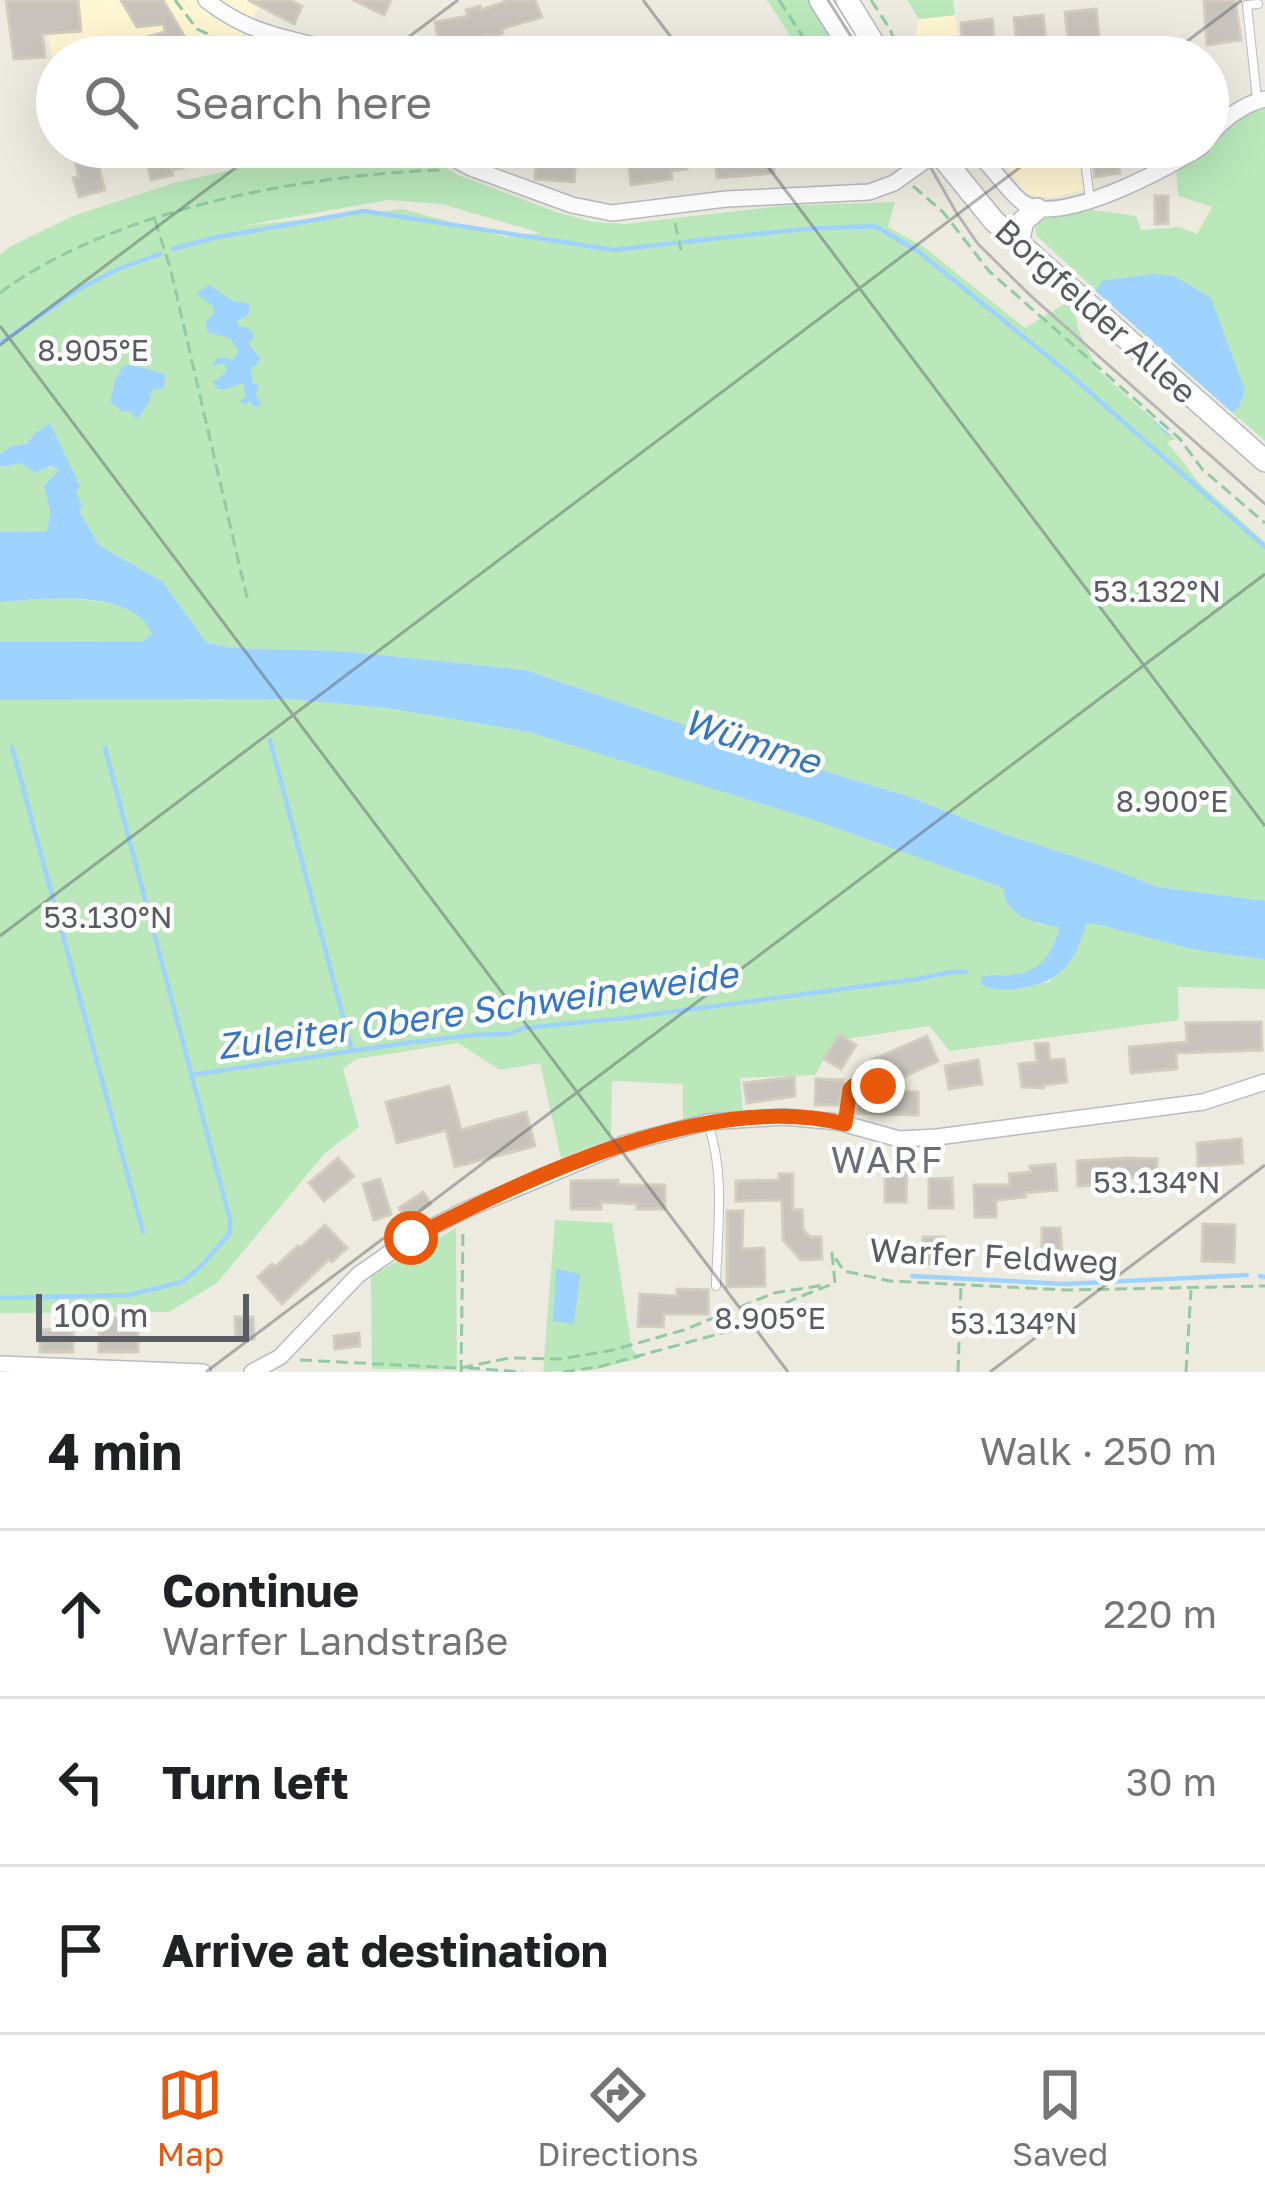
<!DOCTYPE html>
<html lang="en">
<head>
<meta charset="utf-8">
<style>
	body { margin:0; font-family:"Golos Text",sans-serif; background:#f6f6f6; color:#202124 }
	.scale { position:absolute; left:36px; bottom:30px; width:213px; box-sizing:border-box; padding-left:12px; border:6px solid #595d63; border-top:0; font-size:33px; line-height:42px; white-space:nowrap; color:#595d63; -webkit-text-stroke:9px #fff; paint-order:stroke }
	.stop { position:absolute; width:36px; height:36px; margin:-27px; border:9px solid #ea580c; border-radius:50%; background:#fff }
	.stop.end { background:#ea580c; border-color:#fff; box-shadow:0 3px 12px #0008 }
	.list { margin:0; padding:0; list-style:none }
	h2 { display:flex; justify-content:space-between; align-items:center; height:156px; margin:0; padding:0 48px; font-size:51px }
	h2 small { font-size:39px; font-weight:400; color:#757577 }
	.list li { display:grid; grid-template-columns:78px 1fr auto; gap:36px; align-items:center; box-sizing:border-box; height:168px; padding:0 48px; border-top:3px solid #e0e0e0 }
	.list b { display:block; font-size:45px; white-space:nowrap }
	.list p { margin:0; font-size:39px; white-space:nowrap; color:#757577 }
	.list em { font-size:39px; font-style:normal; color:#757577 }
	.icon { flex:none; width:66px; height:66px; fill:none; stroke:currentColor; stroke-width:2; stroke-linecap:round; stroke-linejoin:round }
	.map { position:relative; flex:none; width:1265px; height:1372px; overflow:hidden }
	.search { position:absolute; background:#fff; box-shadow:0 12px 48px #0002; left:36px; right:36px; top:36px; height:132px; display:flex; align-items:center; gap:30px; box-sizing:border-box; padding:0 42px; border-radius:66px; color:#757577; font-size:45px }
	.sheet { height:660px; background:#fff }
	nav { display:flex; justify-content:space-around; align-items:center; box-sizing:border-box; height:168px; border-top:3px solid #e0e0e0; background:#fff; font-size:33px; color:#757577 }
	nav a { display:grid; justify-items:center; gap:6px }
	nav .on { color:#ea580c }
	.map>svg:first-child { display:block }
	.commercial { fill:#fff6d3 }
	.green { fill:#bae8bb; fill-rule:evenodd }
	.water { fill:#9ed2ff }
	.pier { fill:#edebe0 }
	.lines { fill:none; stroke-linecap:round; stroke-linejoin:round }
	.stream { stroke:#9ed2ff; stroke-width:4.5 }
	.building { fill:#c8c4bd; stroke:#d2cdbe; stroke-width:3 }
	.lane-casing { stroke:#b8bbc1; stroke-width:10 }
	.street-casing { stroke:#b8bbc1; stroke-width:18 }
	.secondary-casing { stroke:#b6bac0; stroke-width:24 }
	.path { stroke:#93c9a4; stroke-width:3; stroke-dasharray:12 6; stroke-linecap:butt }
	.lane { stroke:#fff; stroke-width:8 }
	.street { stroke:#fff; stroke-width:15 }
	.secondary { stroke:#fff; stroke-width:21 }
	.tram { stroke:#b4b5b6; stroke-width:3 }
	.route { stroke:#ea580c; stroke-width:15 }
	.ticks { fill:none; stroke:#595d63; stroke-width:3; stroke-opacity:0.45 }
	.labels { text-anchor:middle; stroke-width:9; stroke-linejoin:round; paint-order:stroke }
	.street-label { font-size:33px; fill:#595d63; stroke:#fff }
	.water-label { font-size:36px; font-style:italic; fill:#3677c3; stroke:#fff }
	.neighbourhood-label { font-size:36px; letter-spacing:3px; fill:#6a6f75; stroke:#fff }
	.ticks-label { font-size:30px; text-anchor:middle; fill:#595d63; stroke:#fff; stroke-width:9; stroke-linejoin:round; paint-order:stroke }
</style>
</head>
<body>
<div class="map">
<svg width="1265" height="1372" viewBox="0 0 1265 1372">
	<rect width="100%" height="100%" fill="#edebe0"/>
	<!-- commercial -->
	<path class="commercial" d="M 42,0 L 263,0 L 229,57 L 57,57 L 55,75 Z
		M 955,15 L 961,57 L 911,57 L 919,19 Z
		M 991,147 L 1077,147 L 1084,190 L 1051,198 L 1026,194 Z"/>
	<!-- green -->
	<path class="green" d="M 767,0 L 812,0 L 848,57 L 804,57 Z
		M 907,0 L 953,0 L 955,15 L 919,19 Z
		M 1265,107 L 1265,441 L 1239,418 L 1167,442 L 1201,485 L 1265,542 L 1265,901 L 1158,887 L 1104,866 L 1004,834 L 907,796 L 762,752 L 526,670 L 342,651 L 232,648 L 206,642 L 163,582 L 99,545 L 79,511 L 75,492 L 51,424 L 34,434 L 27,444 L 11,446 L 0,454 L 0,254 L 13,245 L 73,216 L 174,183 L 287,157 L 421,152 L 458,175 L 559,213 L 594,222 L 625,224 L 781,206 L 895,202 L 888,227 L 924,247 L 1025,328 L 1092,287 L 1036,235 L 1035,227 L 1040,219 L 1092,210 L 1136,216 L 1141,230 L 1180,227 L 1197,234 L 1212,207 L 1178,196 L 1176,168 C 1188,161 1200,155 1210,146 C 1227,130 1239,111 1265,107 ZM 388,200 L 442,204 L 540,233 L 506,237 L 403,209 L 242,226 Z
		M 21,463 L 60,469 L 44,485 L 50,512 L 47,531 L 0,532 L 0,465 L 3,467 Z
		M 57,598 C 91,601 137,598 152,634 L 143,641 L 0,642 L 0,602 Z
		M 288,699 L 387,708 L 529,732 L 650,768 L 811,819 L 1003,888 L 1038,924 L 1059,926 C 1050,963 1037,976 998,976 L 1003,990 L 1049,982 L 1085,924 L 1096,924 L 1192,949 L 1265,960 L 1265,989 L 1178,987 L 1179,1020 L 950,1051 L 929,1026 L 834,1041 L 815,1075 L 740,1078 L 743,1111 L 683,1122 L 683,1084 L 612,1081 L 611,1139 L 561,1158 L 540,1063 L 500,1070 L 458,1043 L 356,1059 L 343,1069 L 359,1127 L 324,1154 L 217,1283 L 169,1312 L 0,1313 L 0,700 Z
		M 555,1220 L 612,1223 L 632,1349 L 640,1358 L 598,1369 L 543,1372 Z
		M 456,1228 L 457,1370 L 372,1369 L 371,1276 Z"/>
	<!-- water -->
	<path class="water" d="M 1152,274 L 1174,276 L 1211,298 L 1245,390 L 1239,407 L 1233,412 L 1203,429 L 1168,436 L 1105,372 L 1080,310 L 1103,281 Z
		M 209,285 L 233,301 L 249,304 L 249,314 L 237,321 L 239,326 L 248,328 L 253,334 L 253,338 L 248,343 L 260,358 L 256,365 L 251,368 L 253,384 L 257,383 L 259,390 L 255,392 L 261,405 L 255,407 L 250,402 L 243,404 L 240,401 L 246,397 L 243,383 L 223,390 L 216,388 L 213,382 L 226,372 L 225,363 L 212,365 L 218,357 L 233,360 L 239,350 L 229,338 L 207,332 L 206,321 L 213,315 L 214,307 L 196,293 Z
		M 131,365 L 165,374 L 164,389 L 152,390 L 149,402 L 139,417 L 135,418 L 130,411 L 121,411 L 110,401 L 115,380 L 123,366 Z
		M 50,423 L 80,486 L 76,492 L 82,505 L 79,511 L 99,545 L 163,582 L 206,642 L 232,648 L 342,651 L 526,670 L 762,752 L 907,796 L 1004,834 L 1104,866 L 1158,887 L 1265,901 L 1265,960 L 1192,949 L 1096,924 L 1086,924 C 1075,961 1062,982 1021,988 C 1007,990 996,991 982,985 L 981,978 C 992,973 999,977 1011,975 C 1041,972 1052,955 1059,927 C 1034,922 1006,918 1003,888 L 811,819 L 529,732 L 387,708 L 288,699 L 0,700 L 0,642 L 143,641 L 152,634 C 133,587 43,599 0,602 L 0,532 L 47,531 L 50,512 L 44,485 L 59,470 L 50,466 L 35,473 L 21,463 L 3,467 L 0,465 L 0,454 L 11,446 L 27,444 L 34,434 Z
		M 556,1269 L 580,1274 L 574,1324 L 553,1321 Z"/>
	<!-- pier -->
	<path class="pier" d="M 1091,287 L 1237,417 L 1220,426 L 1176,440 L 1098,370 L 1078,329 L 1074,310 Z"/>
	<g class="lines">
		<!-- stream -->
		<path class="stream" d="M 684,242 L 804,229 L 875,226 L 919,252 L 1067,372 L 1265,547
			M 173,249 L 213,238 L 364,211 L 614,250 L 675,243
			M 0,343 L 79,289 L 118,269 L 160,254
			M 270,740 L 352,1051
			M 12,747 L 143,1232
			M 191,1075 L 405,1043 L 473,1035 L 509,1034 L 524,1028 L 626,1018 L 917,979 L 951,972 L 966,972
			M 912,1276 L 1065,1284 L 1247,1275
			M 1260,1276 L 1265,1277
			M 0,1298 L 129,1295 L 182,1282 L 200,1267 L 230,1233 L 230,1220 L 105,748"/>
	</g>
	<!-- building -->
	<path class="building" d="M 6,0 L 78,0 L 81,31 L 42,34 L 45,57 L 14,59 Z
		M 121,0 L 163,0 L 190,46 L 172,57 L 155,57 L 143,38 L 165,32 L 164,24 L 137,27 Z
		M 248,0 L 289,0 L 302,6 L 294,24 Z
		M 353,0 L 391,0 L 384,15 Z
		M 504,0 L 535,0 L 542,17 L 501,29 L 503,33 L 489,38 L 488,34 L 462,42 L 463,46 L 440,51 L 435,22 L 468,16 L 466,10 L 480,6 L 481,10 L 505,2 Z
		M 1204,0 L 1235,0 L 1241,40 L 1207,45 Z
		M 1096,9 L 1099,38 L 1068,39 L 1065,12 Z
		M 1043,15 L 1046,42 L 1017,45 L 1014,18 Z
		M 992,19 L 995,48 L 963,51 L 961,23 Z
		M 71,147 L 118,147 L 118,150 L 96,157 L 105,190 L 79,197 L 73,178 L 79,176 Z
		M 182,147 L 217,147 L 219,159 L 172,170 L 173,175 L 151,180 L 146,155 Z
		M 492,147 L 577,147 L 574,182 L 535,179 L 536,159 L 491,156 Z
		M 627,147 L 684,147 L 687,169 L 671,171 L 672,179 L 631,185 Z
		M 714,147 L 772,147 L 774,173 L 717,178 Z
		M 1091,147 L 1116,147 L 1120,173 L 1095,177 Z
		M 1155,196 L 1168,196 L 1168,224 L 1155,224 Z
		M 1261,1022 L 1262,1050 L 1176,1053 L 1177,1069 L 1131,1073 L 1129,1047 L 1187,1042 L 1186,1023 Z
		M 839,1035 L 856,1045 L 841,1069 L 824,1059 Z
		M 927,1036 L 938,1061 L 886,1085 L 872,1060 Z
		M 1048,1043 L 1050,1060 L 1064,1059 L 1067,1082 L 1044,1085 L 1044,1088 L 1022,1087 L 1019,1064 L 1037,1062 L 1035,1044 Z
		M 978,1060 L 982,1084 L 949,1089 L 945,1066 Z
		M 794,1077 L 795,1096 L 747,1103 L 744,1083 Z
		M 816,1079 L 844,1080 L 839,1105 L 815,1105 Z
		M 449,1086 L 461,1130 L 526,1112 L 535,1146 L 455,1167 L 446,1130 L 397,1143 L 386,1102 Z
		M 884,1091 L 918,1092 L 918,1115 L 855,1113 L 858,1094 L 878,1094 Z
		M 1241,1139 L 1243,1163 L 1198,1166 L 1197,1143 Z
		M 338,1158 L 354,1176 L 324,1201 L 309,1183 Z
		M 1128,1158 L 1157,1159 L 1157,1178 L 1110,1177 L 1110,1185 L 1078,1186 L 1077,1161 Z
		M 1055,1164 L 1057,1190 L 1025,1193 L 1026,1197 L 996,1200 L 996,1217 L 975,1217 L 974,1185 L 1010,1185 L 1009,1174 L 1031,1172 L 1030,1166 Z
		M 885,1170 L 907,1170 L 906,1202 L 885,1202 Z
		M 779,1174 L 793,1174 L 793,1210 L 802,1210 L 803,1230 L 810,1237 L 821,1237 L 822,1259 L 801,1260 L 783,1240 L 782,1200 L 736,1201 L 736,1181 L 779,1180 Z
		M 952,1178 L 953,1208 L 929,1208 L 929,1179 Z
		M 380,1179 L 391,1214 L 374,1220 L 363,1184 Z
		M 618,1180 L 618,1185 L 665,1185 L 665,1209 L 637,1209 L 637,1204 L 601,1202 L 601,1209 L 571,1209 L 571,1181 Z
		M 423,1192 L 431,1204 L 407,1220 L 399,1208 Z
		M 727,1211 L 743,1211 L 742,1249 L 764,1248 L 765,1286 L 727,1287 Z
		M 1203,1224 L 1235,1225 L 1234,1262 L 1202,1261 Z
		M 325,1225 L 347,1248 L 332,1262 L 329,1259 L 282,1304 L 258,1277 L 272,1264 L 275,1267 L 298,1246 L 300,1248 Z
		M 1042,1228 L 1060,1228 L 1063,1266 L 1042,1266 Z
		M 923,1237 L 944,1237 L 943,1264 L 923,1264 Z
		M 677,1289 L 708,1290 L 708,1314 L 664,1314 L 663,1327 L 638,1326 L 640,1294 L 677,1296 Z
		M 138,1317 L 138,1352 L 99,1352 L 99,1318 Z
		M 235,1317 L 253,1317 L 254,1339 L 236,1340 Z
		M 73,1329 L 73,1352 L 40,1352 L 40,1330 Z
		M 359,1333 L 360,1346 L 335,1349 L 334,1336 Z"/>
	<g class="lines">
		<defs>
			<path id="lane" d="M 1069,47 L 1092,48
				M 992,57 L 1069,47 L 1071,57
				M 1257,99 L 1247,5 L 1258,4
				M 1083,147 L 1090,199
				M 708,1124 C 726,1174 717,1234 716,1286
				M 845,1124 L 850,1089 L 853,1086 L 878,1086"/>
			<path id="street" d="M 206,0 C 252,36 289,38 343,52 L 353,57
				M 1208,138 C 1222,120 1243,104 1265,99
				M 432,147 L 471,168 L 572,205 L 612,213 L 726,199 L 869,192 L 894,183 L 936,153 L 952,147
				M 963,147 C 991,157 1002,189 1025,204 C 1062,226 1168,168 1201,147
				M 0,1364 L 203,1372
				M 252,1372 L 280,1357 L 358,1275 L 411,1238 L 463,1211 L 623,1144 L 708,1122 L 784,1117 L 838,1122 L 899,1139 L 937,1137 L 1203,1102 L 1265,1082"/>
			<path id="secondary" d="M 820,0 L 856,57
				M 847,0 L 882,57
				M 934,147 L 994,221 L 1265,461
				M 1018,243 L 1023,221 L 1037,209"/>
		</defs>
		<!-- lane casing -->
		<use href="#lane" class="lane-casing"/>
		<!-- street casing -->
		<use href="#street" class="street-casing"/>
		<!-- secondary casing -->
		<use href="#secondary" class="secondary-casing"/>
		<!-- path -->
		<path class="path" d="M 175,0 L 197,29 L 214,37
			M 779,0 L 816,57
			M 871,0 L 890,29 L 896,45
			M 882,147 L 896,164
			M 913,186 L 943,212 L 989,271 L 1180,439 L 1202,469 L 1265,523
			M 155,220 L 171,271 L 247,598
			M 675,223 L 681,250
			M 0,293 C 111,210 302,175 440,170
			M 300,1360 L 458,1368
			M 461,1368 L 509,1358 L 561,1359 L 613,1350 L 684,1330 L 774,1293 L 824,1285
			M 468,1368 L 523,1372
			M 461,1372 L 463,1230
			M 563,1372 L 598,1367 L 733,1330 L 794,1299 L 835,1283 L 832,1253 L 844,1271 L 890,1281 L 1066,1290 L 1265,1286
			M 958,1372 L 961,1285
			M 1186,1372 L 1191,1290"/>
		<!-- lane -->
		<use href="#lane" class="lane"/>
		<!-- street -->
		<use href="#street" class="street"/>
		<!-- secondary -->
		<use href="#secondary" class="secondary"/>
		<!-- tram -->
		<path class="tram" d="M 828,0 L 864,57
			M 919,147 L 956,212 L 978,244 L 1032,297 L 1265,504"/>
	</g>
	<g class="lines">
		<!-- route -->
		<path class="route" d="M 411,1238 C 531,1176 708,1090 845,1124 L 850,1089 L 853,1086 L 878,1086"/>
	</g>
	<!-- ticks -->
	<path class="ticks" d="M 643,0 L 686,57M 382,57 L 458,0M 1166,57 L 1242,0M 753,147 L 1265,826M 0,326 L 788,1372M 0,345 L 263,147M 0,936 L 1047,147M 206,1372 L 1265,574M 990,1372 L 1265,1165"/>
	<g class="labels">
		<!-- street labels -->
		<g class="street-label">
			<text transform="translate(1096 311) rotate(42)" y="12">Borgfelder Allee</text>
			<text transform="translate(994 1256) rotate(3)" y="12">Warfer Feldweg</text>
		</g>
		<!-- water labels -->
		<g class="water-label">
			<text transform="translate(752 741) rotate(18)" y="13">Wümme</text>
			<text transform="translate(477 1010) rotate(-8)" y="13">Zuleiter Obere Schweineweide</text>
		</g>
		<!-- neighbourhood labels -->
		<g class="neighbourhood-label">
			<text x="888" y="1173">WARF</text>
		</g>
	</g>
	<g class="ticks-label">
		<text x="93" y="361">8.905°E</text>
		<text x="1157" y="602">53.132°N</text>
		<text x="1172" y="812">8.900°E</text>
		<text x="108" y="928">53.130°N</text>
		<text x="1157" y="1193">53.134°N</text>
		<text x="770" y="1329">8.905°E</text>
		<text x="1014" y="1334">53.134°N</text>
	</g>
</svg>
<div class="scale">100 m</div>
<div class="stop" style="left:411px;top:1238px"></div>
<div class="stop end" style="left:878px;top:1086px"></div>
<div class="search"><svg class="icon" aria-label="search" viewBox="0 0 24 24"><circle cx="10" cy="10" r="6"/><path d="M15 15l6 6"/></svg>Search here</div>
</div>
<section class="sheet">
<h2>4 min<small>Walk · 250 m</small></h2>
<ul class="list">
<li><svg class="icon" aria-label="ahead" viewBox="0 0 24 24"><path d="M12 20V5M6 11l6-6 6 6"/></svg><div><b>Continue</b><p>Warfer Landstraße</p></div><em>220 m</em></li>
<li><svg class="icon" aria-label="left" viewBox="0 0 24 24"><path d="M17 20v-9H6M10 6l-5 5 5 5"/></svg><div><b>Turn left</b></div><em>30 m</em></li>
<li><svg class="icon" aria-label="arrive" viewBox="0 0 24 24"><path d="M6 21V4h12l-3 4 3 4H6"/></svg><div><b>Arrive at destination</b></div></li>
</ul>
</section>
<nav>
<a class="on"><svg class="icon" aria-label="map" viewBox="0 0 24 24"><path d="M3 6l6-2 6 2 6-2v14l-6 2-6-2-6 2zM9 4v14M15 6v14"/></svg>Map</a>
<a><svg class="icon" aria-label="directions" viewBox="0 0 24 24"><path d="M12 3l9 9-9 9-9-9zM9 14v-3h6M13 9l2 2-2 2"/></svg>Directions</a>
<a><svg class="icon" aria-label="saved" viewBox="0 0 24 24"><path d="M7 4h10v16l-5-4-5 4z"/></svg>Saved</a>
</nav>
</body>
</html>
